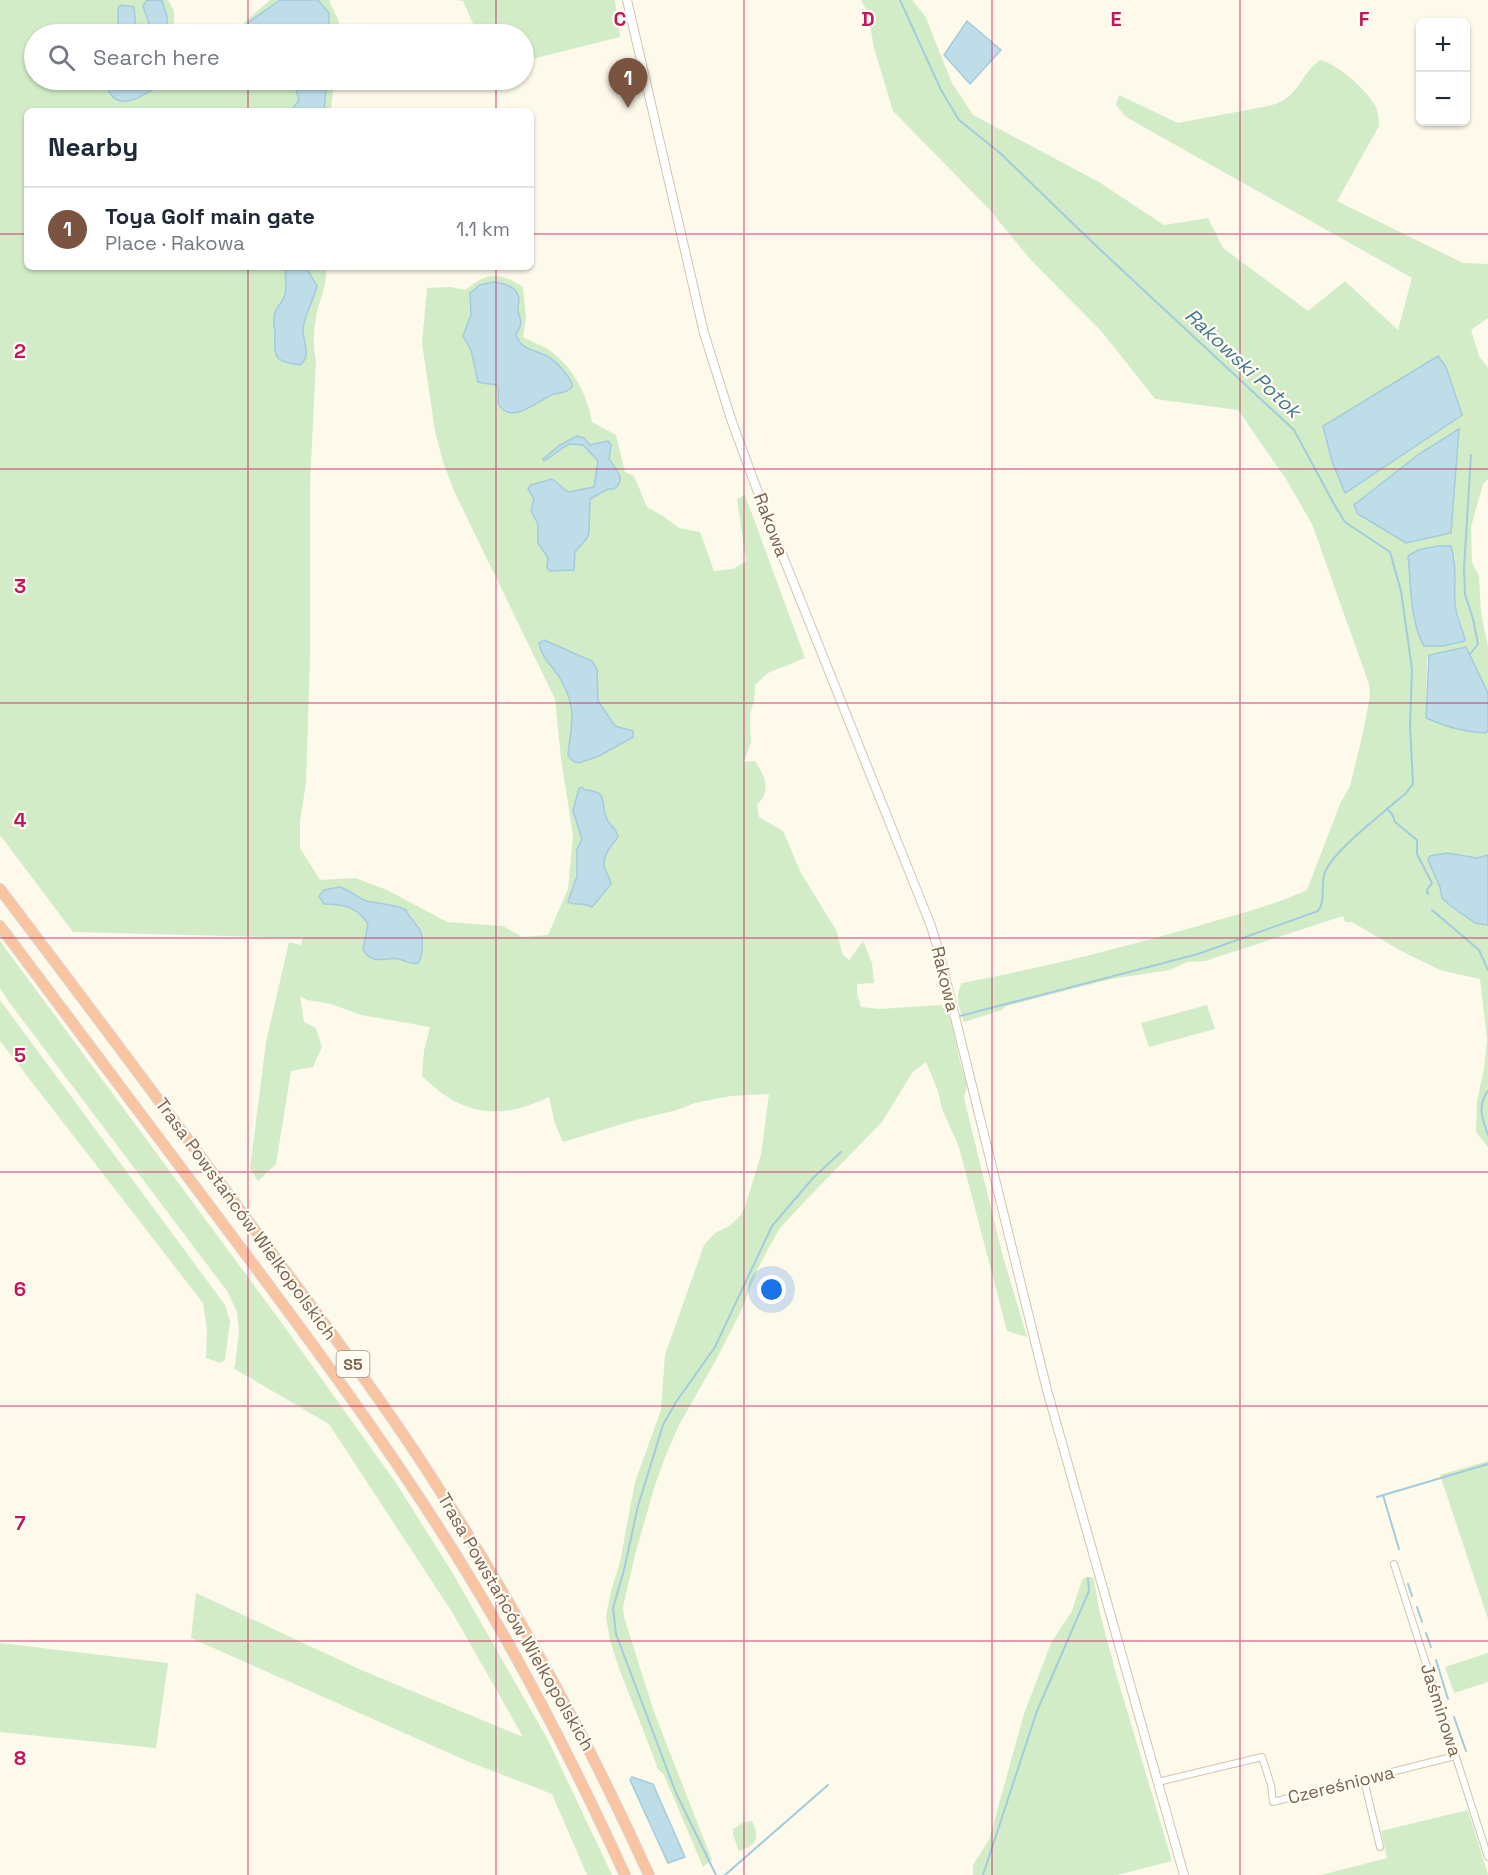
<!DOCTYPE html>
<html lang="en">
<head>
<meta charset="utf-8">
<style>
	body { margin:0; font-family:"Space Grotesk",sans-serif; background:#f6f6f7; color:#1f2937 }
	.controls { position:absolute; right:18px; top:18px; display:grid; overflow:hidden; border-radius:9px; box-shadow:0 2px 4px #0004 }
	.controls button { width:54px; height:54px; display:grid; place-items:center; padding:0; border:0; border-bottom:2px solid #e0e1e3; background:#fff; color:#1f2937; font:30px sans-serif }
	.you { position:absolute; left:772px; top:1290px; width:21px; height:21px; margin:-15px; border:4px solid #fff; border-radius:50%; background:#1a73e8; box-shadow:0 0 0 9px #1a73e833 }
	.badge { display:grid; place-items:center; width:39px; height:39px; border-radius:50%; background:#7a5341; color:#fff; font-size:20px; font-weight:700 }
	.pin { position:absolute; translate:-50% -50px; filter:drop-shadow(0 2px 3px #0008) }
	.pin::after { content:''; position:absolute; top:32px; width:21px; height:18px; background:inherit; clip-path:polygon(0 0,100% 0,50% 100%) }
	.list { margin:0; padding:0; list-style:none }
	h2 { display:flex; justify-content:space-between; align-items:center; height:78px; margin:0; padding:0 24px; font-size:26px }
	h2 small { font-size:20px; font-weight:400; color:#747a83 }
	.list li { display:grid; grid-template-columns:39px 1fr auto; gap:18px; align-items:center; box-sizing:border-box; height:84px; padding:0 24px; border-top:2px solid #e0e1e3 }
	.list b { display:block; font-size:22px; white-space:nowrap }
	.list p { margin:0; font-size:20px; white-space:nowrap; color:#747a83 }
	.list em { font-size:20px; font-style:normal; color:#747a83 }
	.icon { flex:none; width:33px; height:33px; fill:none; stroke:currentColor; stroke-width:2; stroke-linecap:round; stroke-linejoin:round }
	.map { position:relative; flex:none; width:1488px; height:1875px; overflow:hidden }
	.search { position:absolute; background:#fff; box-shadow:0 2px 4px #0004; left:24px; top:24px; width:510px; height:66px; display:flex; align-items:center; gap:15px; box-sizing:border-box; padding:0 21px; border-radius:33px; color:#747a83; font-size:22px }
	.panel { position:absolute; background:#fff; box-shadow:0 2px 4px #0004; left:24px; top:108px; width:510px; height:162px; border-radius:9px }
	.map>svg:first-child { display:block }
	.green { fill:#d2ecc8; fill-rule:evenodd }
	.water { fill:#bedde9; stroke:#a4cbdb; stroke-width:1.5 }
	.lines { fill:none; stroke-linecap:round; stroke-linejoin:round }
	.stream { stroke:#a4cbdb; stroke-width:2 }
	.street-casing { stroke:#d1c3af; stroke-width:8 }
	.secondary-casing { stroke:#d4c4ad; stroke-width:10 }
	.highway-casing { stroke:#ddd6d0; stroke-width:12 }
	.street { stroke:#fff; stroke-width:6 }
	.secondary { stroke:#fff; stroke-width:8 }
	.highway { stroke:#f8c4a1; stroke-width:10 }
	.grid { fill:none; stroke:#c2185b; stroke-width:1.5; stroke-opacity:0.55 }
	.labels { text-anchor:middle; stroke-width:4.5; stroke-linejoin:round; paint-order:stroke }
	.shield { fill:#fffcf3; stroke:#a3917e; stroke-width:1.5 }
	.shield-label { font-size:16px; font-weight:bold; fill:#7b634c }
	.street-label { font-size:18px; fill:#7b634c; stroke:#fffcf3 }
	.water-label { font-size:20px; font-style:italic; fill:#45788e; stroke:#fffcf3 }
	.grid-label { font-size:20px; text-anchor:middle; font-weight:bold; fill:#c2185b; stroke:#fffcf3; stroke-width:4.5; stroke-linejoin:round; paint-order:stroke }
</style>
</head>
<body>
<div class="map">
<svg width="1488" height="1875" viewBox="0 0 1488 1875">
	<rect width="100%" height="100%" fill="#fdf9eb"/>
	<!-- green -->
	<path class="green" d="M 0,0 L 168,0 L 174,11 L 174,34 L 34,34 L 34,80 L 334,80 L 331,111 L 27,111 L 27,267 L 326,267 C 327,289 319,299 316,318 C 313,333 313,347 316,361 L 310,484 L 310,657 L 306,783 L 300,821 L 300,848 L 320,880 L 355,878 L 387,890 L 447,922 L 503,926 L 522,937 L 548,935 L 568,889 L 573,836 L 561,758 L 555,699 L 454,491 L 443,462 L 435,431 L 422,343 L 427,288 L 451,287 L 465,290 C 488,272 498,271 523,287 L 526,318 L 523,337 C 532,342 541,345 549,350 C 573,367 587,394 592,422 L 616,435 L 625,472 L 634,476 L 647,507 L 663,516 L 679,528 L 700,532 L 714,571 L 733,569 L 746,561 L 737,499 L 745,495 L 805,658 L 768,673 L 755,685 L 754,701 L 750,714 L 751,742 L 744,762 L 755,761 C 765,777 772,790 757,805 L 759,817 L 783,831 L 801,873 L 836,930 L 843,955 L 849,960 L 863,941 L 872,963 L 874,983 L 857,984 L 857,994 L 861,1007 L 879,1009 L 941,1005 L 951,1018 L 960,1062 L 967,1084 L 964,1098 L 1002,1253 L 1027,1337 L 1007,1331 L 959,1147 L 942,1109 L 938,1091 L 926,1062 L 912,1073 L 882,1122 L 806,1200 L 780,1228 L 773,1240 L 758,1268 L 742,1309 L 716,1360 L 679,1425 L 667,1452 L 654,1488 L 635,1555 L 623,1607 L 624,1617 L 654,1712 L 712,1860 L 703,1867 L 664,1775 L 656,1767 L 657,1766 L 619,1668 L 610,1641 L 606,1616 L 611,1591 L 620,1562 L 635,1482 L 661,1410 L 665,1355 L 704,1245 L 715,1233 L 729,1226 L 741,1215 L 745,1207 L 761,1155 L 769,1094 L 730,1096 L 695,1103 L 677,1110 L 632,1121 L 563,1142 L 555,1124 L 549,1097 C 499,1121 462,1116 422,1076 L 424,1051 L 430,1027 L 361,1015 L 331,1004 L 307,1000 L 300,996 L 304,1022 L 316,1028 L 322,1047 L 313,1067 L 291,1071 L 276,1164 L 258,1181 L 250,1169 L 266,1042 L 289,942 L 301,945 L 303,934 L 301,938 L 73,932 L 0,835 Z
		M 270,0 L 329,0 L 339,22 L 338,34 L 234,34 L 247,20 Z
		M 457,0 L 615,0 L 620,37 L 524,61 L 524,34 L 411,34 C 432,34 457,29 477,33 L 463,1 Z
		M 861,0 L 912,0 L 925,16 L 952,83 L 973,115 L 1099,182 L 1164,225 L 1208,218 L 1223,248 L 1308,311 L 1345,281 L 1398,330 L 1412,278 L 1126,117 L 1116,105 L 1119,95 L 1178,123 L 1268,106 C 1300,99 1298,76 1320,60 C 1337,64 1363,87 1373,102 C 1378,109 1379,118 1379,126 L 1337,201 L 1463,263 L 1488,264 L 1488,318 L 1471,330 L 1479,356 L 1488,368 L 1488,479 L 1483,484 L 1471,527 L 1472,562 L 1479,576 L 1481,613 L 1488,647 L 1488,693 L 1466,648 L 1429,655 L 1427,660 L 1426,718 L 1485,733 L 1488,731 L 1488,1147 L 1476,1132 L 1477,1101 L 1484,1069 L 1487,1039 L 1480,979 L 1440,970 L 1401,951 L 1352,922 L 1345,922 L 1343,916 L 1205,961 L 1187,962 L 1170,970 L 1111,979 L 1006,1006 L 1002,1010 L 964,1022 C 959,1008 954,996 962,983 C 1042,968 1121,948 1198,926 C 1235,915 1272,906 1307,890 L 1340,804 L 1350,786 L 1362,737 L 1370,697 L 1369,684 L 1312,524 L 1286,479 L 1238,410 L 1155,399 L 1102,332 L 1029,258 L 989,209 L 893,111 L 874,48 L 868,13 ZM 1438,546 L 1450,546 L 1455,558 L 1455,607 L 1463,628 L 1419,637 L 1413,606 L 1408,556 L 1418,550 Z
		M 0,941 L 281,1322 L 396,1483 L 452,1572 L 548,1740 L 612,1875 L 587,1875 L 552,1794 L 467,1761 L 191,1638 L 196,1593 L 361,1670 L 523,1737 L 452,1612 L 329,1424 L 233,1368 L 235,1366 L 239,1331 L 237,1312 L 227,1291 L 9,1002 L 0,988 Z
		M 0,1000 L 225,1305 L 230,1321 L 225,1360 L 220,1363 L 206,1358 L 207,1329 L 203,1303 L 0,1041 Z
		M 1207,1005 L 1215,1029 L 1149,1047 L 1141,1023 Z
		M 1488,1461 L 1488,1619 L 1440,1475 Z
		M 1086,1577 L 1091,1577 L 1094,1579 L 1099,1610 L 1117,1677 L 1172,1861 L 1117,1875 L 973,1875 L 973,1865 L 989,1840 L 1024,1714 L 1051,1643 L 1072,1611 L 1082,1580 Z
		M 0,1643 L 168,1663 L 156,1748 L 0,1732 Z
		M 1488,1653 L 1488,1682 L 1454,1693 L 1445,1667 Z
		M 1468,1810 L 1488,1875 L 1321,1875 L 1387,1858 L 1381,1831 Z
		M 752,1821 C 760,1837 757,1846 739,1851 L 733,1835 L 733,1829 L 744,1822 Z"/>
	<!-- water -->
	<path class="water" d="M 147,0 L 162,1 L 167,16 L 167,34 L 118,34 L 118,8 L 121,5 L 134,7 L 136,28 L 141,31 L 145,30 L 149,23 L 143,6 Z
		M 280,0 L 318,0 L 329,13 L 329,34 L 244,34 L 249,22 Z
		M 967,21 L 1001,50 L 970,84 L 944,55 Z
		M 109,80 L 161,80 L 160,85 C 142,97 115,115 106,84 Z
		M 293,80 L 327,80 L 324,111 L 291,111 L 299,100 Z
		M 287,267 L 308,267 L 308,271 L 317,286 C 314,300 304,315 303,329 C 303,343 312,356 300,365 C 277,362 273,359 275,335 C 275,327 272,320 275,312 C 278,306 283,301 285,295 C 288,285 283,275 287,267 Z
		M 493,282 C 504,283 519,287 519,301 C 519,307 517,305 518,311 C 521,321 523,324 516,334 C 519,349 534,350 545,355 C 556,360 567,374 572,383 L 572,387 C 565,394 562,392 554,394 C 540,398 511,428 498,403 C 500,378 497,387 478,382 L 471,350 L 463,336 L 471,315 L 470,293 L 480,285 Z
		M 1438,356 L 1446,367 L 1462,415 L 1345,493 L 1332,461 L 1323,426 Z
		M 1459,429 L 1451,533 L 1406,543 L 1358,514 L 1354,505 L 1419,454 Z
		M 577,436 L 584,438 L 590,445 L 608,441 L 611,445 L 609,459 C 616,469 627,480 614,489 L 608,489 L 590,499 L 589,532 L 587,538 L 575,552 L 574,570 L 550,571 L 547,568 L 548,558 L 538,543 L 538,524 L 531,511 L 534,499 L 528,489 L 531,485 L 552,479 L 568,492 L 594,487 L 598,461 L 583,445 L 569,444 L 544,461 L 543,459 L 560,445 Z
		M 1438,546 L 1451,546 C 1457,565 1454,584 1455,604 C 1456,616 1463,629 1465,641 L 1443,646 L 1424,646 C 1410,623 1411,582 1408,556 L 1418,550 Z
		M 544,640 L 592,661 L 597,669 L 598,701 L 615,726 L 633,731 L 633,737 L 599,756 L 579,763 L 573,761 L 568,755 C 571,724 578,710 561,680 C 554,667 541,658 539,643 Z
		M 1466,647 L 1488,693 L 1488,731 L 1485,733 C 1463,732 1446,727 1426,718 L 1429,655 Z
		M 582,787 L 585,790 C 612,791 598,806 608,821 C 612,827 617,829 618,837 C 612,845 600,858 605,869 C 607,875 610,878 611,884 L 592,907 C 583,902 574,906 568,902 L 577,876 L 577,849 L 582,839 L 573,811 L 579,788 Z
		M 1447,853 L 1477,858 L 1488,855 L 1488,925 L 1475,923 L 1451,906 L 1442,898 L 1440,887 L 1428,860 L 1430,856 Z
		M 340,887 C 350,890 358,899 367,901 C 380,904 393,904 406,910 C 409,918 413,920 417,926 C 425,934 423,955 418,963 C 410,965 407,961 399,959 C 391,957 382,961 374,959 C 368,958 366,954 363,949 L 368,924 C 356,905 343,905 324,904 L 319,896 L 324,890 Z
		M 632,1777 L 653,1784 L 685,1857 L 668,1863 L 630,1780 Z"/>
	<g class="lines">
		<!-- stream -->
		<path class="stream" d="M 900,0 L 941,90 L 959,120 L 1000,153 L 1092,242 L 1294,430 L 1334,504 L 1345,522 L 1390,552 L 1401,591 L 1412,669 L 1410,726 L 1413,784 L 1406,793 L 1387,809 L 1392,814 L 1395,822 L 1417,840 L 1417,854 L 1432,883 L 1427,890 L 1428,894
			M 1470,654 L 1478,644 L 1473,619 L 1465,594 L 1464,568 L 1471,455
			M 1432,910 L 1479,950 L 1488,970
			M 960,1016 L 1198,954 L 1318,911 C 1327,899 1319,882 1326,870 C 1337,849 1369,825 1387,809
			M 1488,1091 C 1477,1105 1482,1119 1488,1135
			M 1383,1495 L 1399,1549
			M 1377,1497 L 1488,1464
			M 1408,1584 L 1412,1596
			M 1417,1607 L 1422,1622
			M 1426,1633 L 1431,1647
			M 1436,1660 L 1448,1699
			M 1454,1717 L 1466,1751
			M 716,1875 L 676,1793 L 616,1634 L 613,1608 L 624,1570 L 638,1506 L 663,1425 L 676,1402 L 715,1347 L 772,1226 L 813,1178 L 841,1152
			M 725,1875 L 828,1785
			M 983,1875 L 1037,1711 L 1089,1591 L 1088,1579"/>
		<defs>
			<path id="street" d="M 1394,1564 L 1488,1857
				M 1364,1780 L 1380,1847
				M 1158,1782 L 1262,1757 L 1271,1785 L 1273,1802 L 1455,1756"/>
			<path id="secondary" d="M 627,0 L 704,333 L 732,422 L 766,514 L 931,926 L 939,952 L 1047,1390 L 1184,1875"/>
			<path id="highway" d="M 0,889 C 87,1004 174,1120 260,1237 C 321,1319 384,1402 439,1489 C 519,1612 588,1741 649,1875
				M 0,926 C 82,1036 165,1146 247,1256 C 327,1363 406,1471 475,1586 C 531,1679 580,1777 625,1875"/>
		</defs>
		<!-- street casing -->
		<use href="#street" class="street-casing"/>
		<!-- secondary casing -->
		<use href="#secondary" class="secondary-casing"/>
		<!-- highway casing -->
		<use href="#highway" class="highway-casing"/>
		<!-- street -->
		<use href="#street" class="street"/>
		<!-- secondary -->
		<use href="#secondary" class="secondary"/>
		<!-- highway -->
		<use href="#highway" class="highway"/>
	</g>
	<!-- grid -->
	<path class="grid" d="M 248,0 L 248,34M 496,0 L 496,34M 744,0 L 744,1875M 992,0 L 992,1875M 1240,0 L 1240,1875M 248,80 L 248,111M 496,80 L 496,111M 0,234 L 27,234M 531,234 L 1488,234M 248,267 L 248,1875M 496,267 L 496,1875M 0,469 L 1488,469M 0,703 L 1488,703M 0,938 L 1488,938M 0,1172 L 1488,1172M 0,1406 L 1488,1406M 0,1641 L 1488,1641"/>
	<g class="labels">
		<!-- shield labels -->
		<rect class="shield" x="336.5" y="1351" width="33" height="26" rx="4.5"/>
		<g class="shield-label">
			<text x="353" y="1370">S5</text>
		</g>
		<!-- street labels -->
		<g class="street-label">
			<text transform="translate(771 525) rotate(69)" y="6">Rakowa</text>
			<text transform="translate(945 979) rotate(76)" y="6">Rakowa</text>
			<text transform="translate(246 1219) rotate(54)" y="6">Trasa Powstańców Wielkopolskich</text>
			<text transform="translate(516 1622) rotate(60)" y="6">Trasa Powstańców Wielkopolskich</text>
			<text transform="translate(1441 1710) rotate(72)" y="6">Jaśminowa</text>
			<text transform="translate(1341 1785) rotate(-14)" y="6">Czereśniowa</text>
		</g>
		<!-- water labels -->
		<g class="water-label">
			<text transform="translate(1243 363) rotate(43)" y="7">Rakowski Potok</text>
		</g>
	</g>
	<g class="grid-label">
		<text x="620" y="26">C</text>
		<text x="868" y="26">D</text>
		<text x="1116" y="26">E</text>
		<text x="1364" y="26">F</text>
		<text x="20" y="358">2</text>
		<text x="20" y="593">3</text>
		<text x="20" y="827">4</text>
		<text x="20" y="1062">5</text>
		<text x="20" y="1296">6</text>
		<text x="20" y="1530">7</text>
		<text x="20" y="1765">8</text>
	</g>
</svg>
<div class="controls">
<button>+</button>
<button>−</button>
</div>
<div class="you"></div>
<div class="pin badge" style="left:628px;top:108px">1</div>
<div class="search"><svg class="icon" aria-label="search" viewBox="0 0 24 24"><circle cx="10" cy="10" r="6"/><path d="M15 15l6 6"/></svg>Search here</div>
<section class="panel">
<h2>Nearby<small></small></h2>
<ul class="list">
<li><span class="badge">1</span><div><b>Toya Golf main gate</b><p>Place · Rakowa</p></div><em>1.1 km</em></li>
</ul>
</section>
</div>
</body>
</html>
